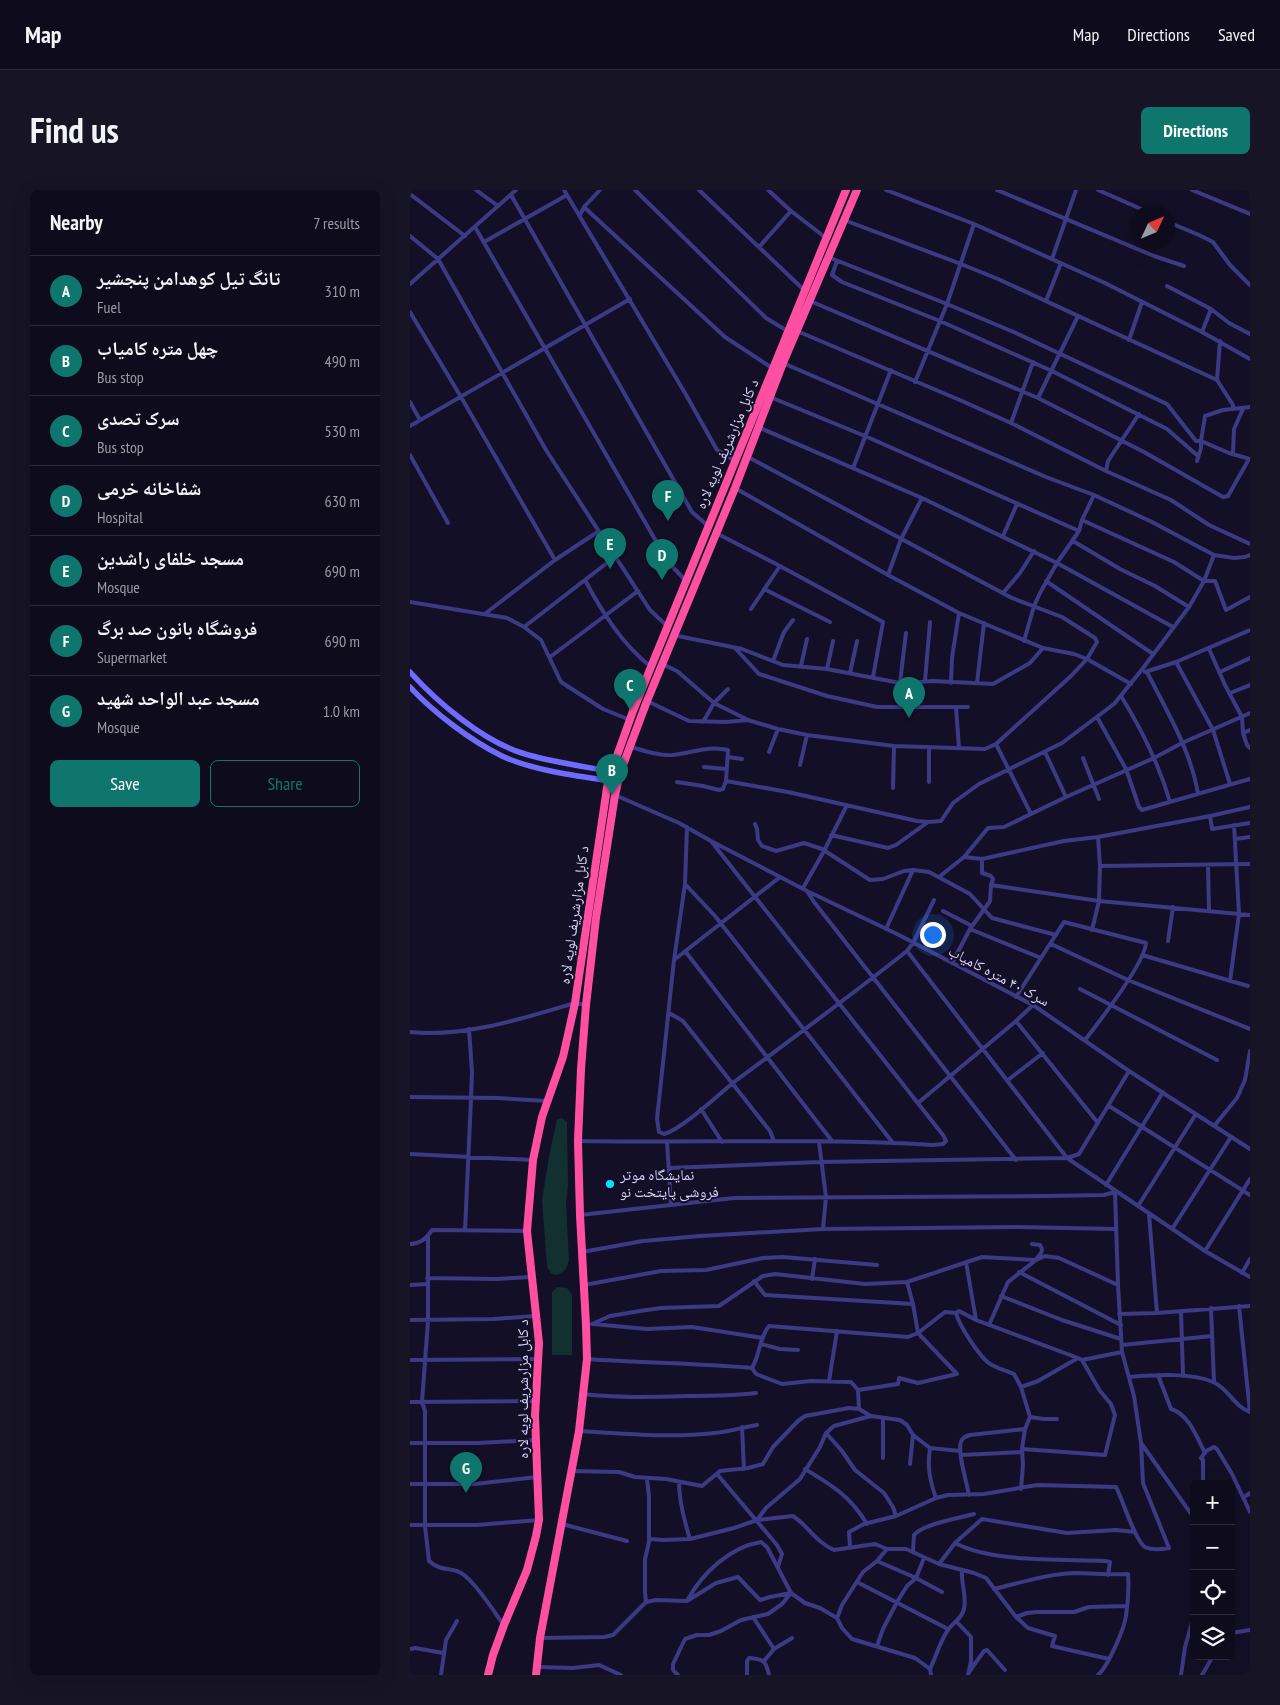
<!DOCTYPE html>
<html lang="en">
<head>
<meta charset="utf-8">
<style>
	body { margin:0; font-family:"PT Sans Narrow","Noto Naskh Arabic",sans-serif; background:#171425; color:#f1f3f6 }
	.controls { position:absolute; right:15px; bottom:15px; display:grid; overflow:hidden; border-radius:8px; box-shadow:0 5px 20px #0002 }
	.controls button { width:45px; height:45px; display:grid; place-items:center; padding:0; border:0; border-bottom:1px solid #2e2b3b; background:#0e0b1c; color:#f1f3f6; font:25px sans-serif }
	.compass { position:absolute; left:720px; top:15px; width:45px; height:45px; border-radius:50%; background:#0e0b1c; box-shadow:0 5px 20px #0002; rotate:46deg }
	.you { position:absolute; left:522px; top:744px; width:18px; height:18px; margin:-12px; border:4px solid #fff; border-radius:50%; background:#1a73e8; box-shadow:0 0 0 8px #1a73e833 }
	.badge { display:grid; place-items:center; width:32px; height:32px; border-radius:50%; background:#0f766e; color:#fff; font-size:16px; font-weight:700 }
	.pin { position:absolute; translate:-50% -41px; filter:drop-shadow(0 1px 2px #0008) }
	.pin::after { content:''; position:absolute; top:26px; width:18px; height:15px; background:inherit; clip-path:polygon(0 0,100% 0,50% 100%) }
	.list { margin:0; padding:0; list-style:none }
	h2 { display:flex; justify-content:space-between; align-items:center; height:65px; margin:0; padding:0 20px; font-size:21px }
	h2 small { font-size:16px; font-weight:400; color:#9b9ba3 }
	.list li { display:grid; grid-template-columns:32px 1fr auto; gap:15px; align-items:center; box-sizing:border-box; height:70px; padding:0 20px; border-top:1px solid #2e2b3b }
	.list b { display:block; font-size:19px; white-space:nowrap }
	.list p { margin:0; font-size:16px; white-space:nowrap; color:#9b9ba3 }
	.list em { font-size:16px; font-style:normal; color:#9b9ba3 }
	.actions { display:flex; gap:10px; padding:15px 20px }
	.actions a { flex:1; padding:11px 0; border:1px solid #0f766e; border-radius:8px; text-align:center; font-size:18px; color:#0f766e }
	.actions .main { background:#0f766e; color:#fff }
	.icon { flex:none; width:28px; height:28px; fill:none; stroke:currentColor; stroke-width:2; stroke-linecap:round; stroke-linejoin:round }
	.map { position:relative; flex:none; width:840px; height:1485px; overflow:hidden; border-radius:8px }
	header { display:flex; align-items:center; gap:30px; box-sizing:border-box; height:70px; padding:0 25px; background:#0e0b1c; border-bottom:1px solid #2e2b3b }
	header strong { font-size:24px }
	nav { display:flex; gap:28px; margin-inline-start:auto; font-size:18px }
	.intro { display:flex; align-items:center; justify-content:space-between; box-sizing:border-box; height:120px; padding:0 30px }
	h1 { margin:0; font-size:35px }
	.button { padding:12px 22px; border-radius:8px; background:#0f766e; color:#fff; font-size:18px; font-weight:700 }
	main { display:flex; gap:30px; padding:0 30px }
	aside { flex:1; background:#0e0b1c; border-radius:8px; box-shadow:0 5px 20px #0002 }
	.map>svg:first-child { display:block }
	.green { fill:#12302f }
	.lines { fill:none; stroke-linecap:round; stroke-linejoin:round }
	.street { stroke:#3d3a85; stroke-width:4 }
	.secondary { stroke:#6f6bff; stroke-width:5.5 }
	.highway { stroke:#ff4fa3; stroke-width:8 }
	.poi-dot { fill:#00e5ff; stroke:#130f26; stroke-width:2 }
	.labels { text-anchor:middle; stroke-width:4; stroke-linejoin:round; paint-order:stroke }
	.street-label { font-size:15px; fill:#d9d4ff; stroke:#130f26 }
	.poi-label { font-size:15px; fill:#d9d4ff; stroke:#130f26; text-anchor:start }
</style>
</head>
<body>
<header>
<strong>Map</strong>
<nav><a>Map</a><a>Directions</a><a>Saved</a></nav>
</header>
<div class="intro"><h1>Find us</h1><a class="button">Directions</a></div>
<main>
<aside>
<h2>Nearby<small>7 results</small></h2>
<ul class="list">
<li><span class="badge">A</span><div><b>تانگ تیل کوهدامن پنجشیر</b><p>Fuel</p></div><em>310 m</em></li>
<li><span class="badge">B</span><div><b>چهل متره کامیاب</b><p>Bus stop</p></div><em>490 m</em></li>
<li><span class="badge">C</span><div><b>سرک تصدی</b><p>Bus stop</p></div><em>530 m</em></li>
<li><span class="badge">D</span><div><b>شفاخانه خرمی</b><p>Hospital</p></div><em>630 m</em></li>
<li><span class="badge">E</span><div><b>مسجد خلفای راشدین</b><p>Mosque</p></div><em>690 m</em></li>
<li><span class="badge">F</span><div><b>فروشگاه بانون صد برگ</b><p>Supermarket</p></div><em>690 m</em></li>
<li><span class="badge">G</span><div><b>مسجد عبد الواحد شهید</b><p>Mosque</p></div><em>1.0 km</em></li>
</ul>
<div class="actions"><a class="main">Save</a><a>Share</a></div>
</aside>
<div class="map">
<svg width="840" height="1485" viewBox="0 0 840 1485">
	<rect width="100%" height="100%" fill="#130f26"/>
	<!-- green -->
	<path class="green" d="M 152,928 L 157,932 L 158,995 L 156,1013 L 159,1070 C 157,1079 154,1083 145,1085 L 141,1083 L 137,1077 L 132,1010 L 139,967 L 147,929 Z
		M 147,1097 L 157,1098 L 162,1105 L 162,1165 L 142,1165 L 142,1102 Z"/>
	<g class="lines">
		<!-- street -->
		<path class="street" d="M 66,0 L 88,16
			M 154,0 L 275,203 L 307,260 L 324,270
			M 225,0 L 356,128 L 379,142
			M 289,0 L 394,100
			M 358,0 L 381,21 L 416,48
			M 476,0 L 564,34 L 695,93 L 792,142 L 840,169
			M 587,0 L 744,66 L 774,76
			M 688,0 L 738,22
			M 782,0 L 840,24
			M 0,4 L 55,46
			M 101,5 L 282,322 L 298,336
			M 174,17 L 190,0
			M 170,25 L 174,17 L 315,147 L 362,178
			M 434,30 L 551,74 L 588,89 L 807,190 L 823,215 L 823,219
			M 758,32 L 789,45 L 803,52 L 820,75 L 840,95
			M 65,37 L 258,372 L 276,391
			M 0,46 L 28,69 L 136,260 L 240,420 L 257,436
			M 74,52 L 157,5
			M 349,57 L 381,21
			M 418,67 L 537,114 L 606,143 L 757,214 L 786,251 L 791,251 L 795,226 L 813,220 L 840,217
			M 642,69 L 666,0
			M 427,71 L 422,85 L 432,92 L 530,131 L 642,181 L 757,239 L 788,266
			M 0,94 L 106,0
			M 757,96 L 801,119 L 819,133 L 840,144
			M 400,111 L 628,208 L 734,262 L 813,307 L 818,306 L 839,269
			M 636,111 L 651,73
			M 0,122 L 51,207 L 145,370
			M 387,141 L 552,211 L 601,233 L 696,281 L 761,310 L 799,335 L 840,354
			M 792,142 L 801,119
			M 719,150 L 732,112
			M 373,173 L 636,287 L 684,305 L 742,332 L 804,365 L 824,368 L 835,367 L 840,365
			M 807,190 L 810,151
			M 505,192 L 537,114 L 564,34
			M 360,207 L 455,246 L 669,341
			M 628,208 L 668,126
			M 0,212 L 10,230
			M 601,233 L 623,172
			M 0,236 L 220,109
			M 348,237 L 512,308 L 647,373 L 763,437
			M 823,264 L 824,239 L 833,219
			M 0,265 L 38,333
			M 787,271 L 791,258 L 791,251 L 819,263 L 840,269
			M 443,278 L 481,180
			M 696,281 L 698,271 L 729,224
			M 325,298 L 478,385 L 549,423 L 633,458 L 664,464 L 677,469 L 721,494
			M 672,330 L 764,372 L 794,391 L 805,391 L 816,420 L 840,407
			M 306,343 L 370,376 L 473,432 L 463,487
			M 593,346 L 607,314
			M 663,351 L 710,379 L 745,396 L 779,417
			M 478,385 L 491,349 L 512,308
			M 175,390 C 192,422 212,454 241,477
			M 636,391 L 743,464
			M 354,399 L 420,432
			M 593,403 L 610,383 L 624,361
			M 0,412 L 97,428 L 114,437 L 131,450 L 151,492 L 193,519 L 220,530
			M 341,419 L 370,376
			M 76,423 L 145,370 L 189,341
			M 114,437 L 206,366
			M 263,445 L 332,459 L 373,475 L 417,479 L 490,493 L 523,491 L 583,494 L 620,473 L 633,458
			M 614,451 L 624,416 L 630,403 L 647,373 L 669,341 L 672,330 L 684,305
			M 325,458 L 349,484 L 417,506 L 467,517 L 558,517
			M 799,459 L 815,495 L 832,527 L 833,543 L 837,555 L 840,558
			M 140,467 L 228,401
			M 363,471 L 374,442 L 383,430
			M 766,472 L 803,540 L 820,594
			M 252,474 L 267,481 L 304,513 L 338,530
			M 391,476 L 397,449
			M 417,479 L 423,451
			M 735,482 L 766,472 L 840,440
			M 737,482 C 756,520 781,560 788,604
			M 810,482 L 840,468
			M 440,483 L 447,451
			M 515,491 L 520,432
			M 490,493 L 496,443
			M 541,493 L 542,468 L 549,423
			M 567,493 L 574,433
			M 820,503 L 840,495
			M 711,506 C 732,540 749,574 760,612
			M 237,511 L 279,531 L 316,532 L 338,530 L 368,539 L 397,545 L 484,556 L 575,559 L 586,554 L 661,486 L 677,469 L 687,452 L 685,448 L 652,427 L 602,408 L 338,267
			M 546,517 L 549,558
			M 687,527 L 716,579 L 729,617 L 732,620 L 840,589
			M 293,532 L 304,513 L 318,499
			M 833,543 L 840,540
			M 586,554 L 621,624
			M 221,557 C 235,561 249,566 263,565 C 282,563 299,555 318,560 L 316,591 L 313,599 L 309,600 L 293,596 L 267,592
			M 519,558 L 519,592
			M 359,562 L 368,539
			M 635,562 L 656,607
			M 318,567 L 332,569
			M 673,568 L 689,609
			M 390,575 L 397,545
			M 294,577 L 316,579
			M 316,591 L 378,602 L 507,631 L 518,632 L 531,631 L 543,613 L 569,594 L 652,553 L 704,514 L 730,482 L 779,417 L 794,391 L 804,365
			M 483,598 L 484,556
			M 205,605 L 269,633 L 301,651 L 397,701 L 487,744 L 623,815 L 719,881 L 840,959
			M 800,626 L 802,639 L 840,633
			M 345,634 L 347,639 L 348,650 L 352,656 L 366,661 L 394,653 L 412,659 L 460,690 L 473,689 L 494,681 L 503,680 L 519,682 L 560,704 L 582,728 L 646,745
			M 277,637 L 275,694 L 264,770 L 247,929 L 249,942 L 254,944 C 272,939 308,905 324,892 C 382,849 440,806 497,761 L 503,753 L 524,710
			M 421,645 L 478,658 L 486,655 L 518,632
			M 825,649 L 840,647
			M 554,667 L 572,669 L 654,651 L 688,647 L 800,626 L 840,617
			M 798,675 L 799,721
			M 690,676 L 840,674
			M 529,687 L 554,667 L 578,638 L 594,637 L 656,607 L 744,568 L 772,553 L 840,523
			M 275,694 L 305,726 L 483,953
			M 581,695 L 689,711 L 840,725
			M 393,698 L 414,661 L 437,615
			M 397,701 L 404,712 L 606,970
			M 533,721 L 562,736
			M 476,739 L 503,680
			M 560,739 L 631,768
			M 682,740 L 689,711 L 690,676 L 688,647
			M 758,751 L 763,717
			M 641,754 L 718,790 L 840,839
			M 275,761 L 422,951
			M 497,761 L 657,968 L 795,1061 L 840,1087
			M 732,765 L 838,796
			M 264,770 L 370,687
			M 542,773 L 560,739 L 580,711 L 581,695 L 583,689 L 581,686 L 572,683 L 572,669
			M 820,791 L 829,724 L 824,635
			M 670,799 L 807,870
			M 606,807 L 654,732 L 736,753 C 735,772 689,832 675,850
			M 259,823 L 273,831 L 360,941 L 364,951
			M 606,831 L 688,933
			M 0,842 C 53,848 114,828 165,813 L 176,815
			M 598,890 L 633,863
			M 0,907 L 87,908 L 137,911
			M 508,913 L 606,831 L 623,815
			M 699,916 L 840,1005
			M 291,919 L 312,952
			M 804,936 L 827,908 L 835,890 L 840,861
			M 168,951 C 286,953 405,948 523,955 L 533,954 L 536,951 L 533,945 L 301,651
			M 257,952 L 261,1014
			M 409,952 L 416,1007 L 413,1039
			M 0,964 L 123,970
			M 259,978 L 411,972 L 657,968 L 669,964 L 719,881
			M 696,995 L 753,902
			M 728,1016 L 786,924
			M 739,1024 L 747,1123
			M 170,1025 L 324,1008 L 636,1006 L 694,1005 L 705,1002
			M 762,1039 L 821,947
			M 55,1040 L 61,909 L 62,882 L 59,839
			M 18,1046 L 18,1131 L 12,1212 L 15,1221 L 15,1336 L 19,1371 C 32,1383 43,1376 54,1385 C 68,1396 83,1420 93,1434
			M 0,1054 C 10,1054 17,1048 22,1040 L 117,1041
			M 622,1054 L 630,1055 C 634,1061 631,1063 627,1068
			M 795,1061 L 840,989
			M 172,1062 L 233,1051 L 290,1046 L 413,1039 L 607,1037 L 706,1039
			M 556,1072 L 566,1130
			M 609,1082 L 711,1135
			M 832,1083 L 840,1069
			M 17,1088 L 86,1089 L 122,1087
			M 402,1089 L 405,1069
			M 344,1091 L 355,1105 L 503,1114
			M 0,1095 L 18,1094
			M 174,1095 L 251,1081 L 296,1080 L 353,1068 L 373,1067 L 467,1075
			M 591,1106 L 652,1130 L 711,1149
			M 801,1118 L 804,1192
			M 771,1121 L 773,1186
			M 546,1123 C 549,1135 571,1170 582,1175 C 589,1179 597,1181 604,1184 L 611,1197 L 620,1227 L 615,1239 L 612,1259 L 613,1275 L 611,1299
			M 709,1124 L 747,1123 L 840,1116
			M 0,1130 L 84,1129 L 125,1126
			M 182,1134 L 200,1126 L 230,1121 L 251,1118 L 309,1116 L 353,1086 L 365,1084 L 455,1094 L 497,1092 L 572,1067 L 626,1070
			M 183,1134 L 237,1139 L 282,1137 L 353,1148
			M 579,1135 L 598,1092 L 626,1070 L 635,1066 L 649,1068 L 708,1095
			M 351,1154 L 370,1159 L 388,1160
			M 712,1155 L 802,1146
			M 177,1169 C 232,1173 287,1173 342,1178 L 346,1184 L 372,1194 L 401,1191 L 441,1192 L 448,1200 L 488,1194 L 489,1188 L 508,1193 L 547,1184 L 508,1143 L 503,1114 L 497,1092
			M 0,1170 L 128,1169
			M 342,1178 C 350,1165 349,1148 359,1136 L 498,1147 L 508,1143 L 535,1122 L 546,1123 L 549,1121 L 566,1130 L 668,1168
			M 748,1185 L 761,1219 C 779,1224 787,1248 795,1263
			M 719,1187 C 743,1185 783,1182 805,1193 C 819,1200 825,1217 840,1222 L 829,1116
			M 419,1191 L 427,1141
			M 611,1197 L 628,1191 L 668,1168 L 672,1170 L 712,1162
			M 448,1200 L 449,1219
			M 173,1204 C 207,1208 242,1207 277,1206 C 300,1206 323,1206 346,1203
			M 0,1212 L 125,1211
			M 620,1227 L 634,1229 L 647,1229
			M 473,1229 L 473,1268
			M 332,1237 L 334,1279
			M 169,1241 C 214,1244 260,1248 305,1243 C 319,1242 334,1237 347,1235
			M 416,1243 L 432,1261 L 445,1280 L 474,1303 L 483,1317 L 486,1326
			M 0,1253 L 68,1253 L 125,1250
			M 731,1253 L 784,1328
			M 520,1258 C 517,1277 520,1291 526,1308
			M 612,1259 L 695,1265 L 705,1225 L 701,1214 L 690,1201 L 672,1170
			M 551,1265 L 612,1262
			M 500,1274 L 503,1245
			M 395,1279 C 423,1296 440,1306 457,1334
			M 162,1281 L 209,1282 L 225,1287 L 256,1289 L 292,1296 L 310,1281 L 338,1278 L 353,1274 L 363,1257 L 388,1231 L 395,1226 L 439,1218 L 449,1219 L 461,1226 L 490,1230 L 497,1235 L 503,1245 L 520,1258 L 550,1261
			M 307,1284 L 367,1355 L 372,1364 L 368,1377
			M 269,1292 C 269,1312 274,1330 280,1349
			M 0,1294 L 65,1294 L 127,1287
			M 793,1294 L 793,1270 L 791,1268 L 796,1261 L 804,1257 L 807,1259 L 822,1284 L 840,1322
			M 559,1305 C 557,1294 547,1261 551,1252 C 552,1248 556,1246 560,1245 L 615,1239
			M 833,1308 L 840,1303
			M 347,1330 L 356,1318 L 390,1289 L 410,1257 L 416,1243 L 424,1236 L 461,1226
			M 152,1334 L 217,1351
			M 0,1335 L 67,1335 L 129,1330
			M 239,1349 L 253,1350 L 280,1349 L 324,1338 L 347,1330 L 383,1326 C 398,1336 407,1353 424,1360 L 465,1354 L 477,1359 L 496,1359 L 529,1374 L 564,1383 L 576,1388 L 606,1427 L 618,1438 L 645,1446 L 642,1456 L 699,1469
			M 545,1353 C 583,1373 652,1369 695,1371 L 700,1372 L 698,1385
			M 440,1357 L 439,1342 L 454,1334 L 486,1326 L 526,1308 L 538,1305 L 574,1304 L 627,1295 L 706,1297 C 713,1310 725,1351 735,1357 C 741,1360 753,1359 759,1358 L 733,1293 L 731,1253 L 724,1206 L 712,1162 L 708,1095 L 705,1002
			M 503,1361 L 504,1345 C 513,1334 549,1328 564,1324
			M 821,1365 L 823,1371 L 821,1375
			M 467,1371 L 506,1388 L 532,1402
			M 529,1374 L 545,1353 L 572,1329 L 657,1343 L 706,1340 L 725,1342
			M 447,1392 L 538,1439
			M 584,1399 C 610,1393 637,1384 664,1383 C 682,1383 699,1385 718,1384 C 719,1397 718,1413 716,1426 C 714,1440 698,1476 688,1485
			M 277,1411 C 292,1383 320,1357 351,1352 L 357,1357 L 381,1403 L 395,1413 L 410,1418 L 427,1428 L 432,1438 L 442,1449 L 505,1468 L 520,1479
			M 236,1412 L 235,1402 L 235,1369 L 239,1352 L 239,1306 L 237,1289
			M 343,1427 L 364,1459
			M 606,1427 L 617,1423 L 627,1422 L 664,1422 L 679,1417 L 717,1416
			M 427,1428 L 432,1415 L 453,1382 L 467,1371 L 477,1359
			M 546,1431 L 561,1447 L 561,1471 L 558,1485
			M 821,1443 L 840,1440
			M 130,1448 L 194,1447 L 203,1445 L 236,1412 L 246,1410 L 277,1411 L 306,1393 L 328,1387 L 350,1410 L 360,1407 L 381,1403
			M 467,1456 L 473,1439 L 487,1412 L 497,1396 L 506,1388 L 514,1368
			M 0,1459 L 5,1458 L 33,1463
			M 354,1471 L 364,1459 L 382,1448
			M 128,1477 L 163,1478 L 189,1475 L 211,1485
			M 559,1482 L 574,1461 L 577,1460 L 595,1480
			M 31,1485 L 36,1450 L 47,1431
			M 268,1485 L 263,1480 L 263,1474 L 275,1449 L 287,1445 L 299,1445 L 311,1441 L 331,1430 L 358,1424 L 372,1414 L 381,1403
			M 337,1485 L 337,1471 L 339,1468 C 354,1469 356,1471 359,1485
			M 521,1485 L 520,1479 C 526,1467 530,1451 538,1440 C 543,1432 552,1429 554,1419 C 557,1407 551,1394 552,1381
			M 771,1485 L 775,1457 L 784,1425
			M 792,1485 L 803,1466"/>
		<!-- secondary -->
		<path class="secondary" d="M 0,482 C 27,512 73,551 112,563 C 143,573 178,577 210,583
			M 0,497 C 23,522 61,551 92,566 C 124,581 173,587 208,592"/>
		<!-- highway -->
		<path class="highway" d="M 78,1485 L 83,1465 L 94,1435 L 117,1380 L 126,1346 L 129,1330 L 125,1226 L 129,1153 L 117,1041 L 123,970 L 132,927 L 153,867 L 165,813 L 198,591 L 223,521 L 436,0
			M 126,1485 L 130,1448 L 169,1241 L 177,1169 L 176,1135 L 170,1025 L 168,951 L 171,879 L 176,815 L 186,728 L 205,605 L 210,583 L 237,511 L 325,298 L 373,173 L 447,0"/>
	</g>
	<!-- markers -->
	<circle class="poi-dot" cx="200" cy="994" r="5"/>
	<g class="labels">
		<!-- street labels -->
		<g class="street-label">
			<text transform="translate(317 254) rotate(-67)" y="5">د کابل مزارشریف لویه لاره</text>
			<text transform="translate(164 725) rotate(-82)" y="5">د کابل مزارشریف لویه لاره</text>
			<text transform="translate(589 786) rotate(28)" y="5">سرک ۴۰ متره کامیاب</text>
			<text transform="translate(113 1199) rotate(-90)" y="5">د کابل مزارشریف لویه لاره</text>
		</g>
		<!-- poi labels -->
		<g class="poi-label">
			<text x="210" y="990">نمایشگاه موتر<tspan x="210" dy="17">فروشی پایتخت نو</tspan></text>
		</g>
	</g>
</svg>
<div class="controls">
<button>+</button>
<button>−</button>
<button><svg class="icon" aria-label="locate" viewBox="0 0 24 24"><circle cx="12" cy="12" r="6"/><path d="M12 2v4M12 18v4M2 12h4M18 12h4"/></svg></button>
<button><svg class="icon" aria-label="layers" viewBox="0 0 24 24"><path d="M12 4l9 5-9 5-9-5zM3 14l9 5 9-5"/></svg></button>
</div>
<svg class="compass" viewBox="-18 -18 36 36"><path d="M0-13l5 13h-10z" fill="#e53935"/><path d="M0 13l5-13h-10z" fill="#9b9ba3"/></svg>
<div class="you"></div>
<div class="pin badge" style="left:499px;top:528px">A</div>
<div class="pin badge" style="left:202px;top:605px">B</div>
<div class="pin badge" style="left:220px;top:520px">C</div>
<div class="pin badge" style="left:252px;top:390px">D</div>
<div class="pin badge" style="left:200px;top:379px">E</div>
<div class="pin badge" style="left:258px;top:331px">F</div>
<div class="pin badge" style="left:56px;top:1303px">G</div>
</div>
</main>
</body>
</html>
